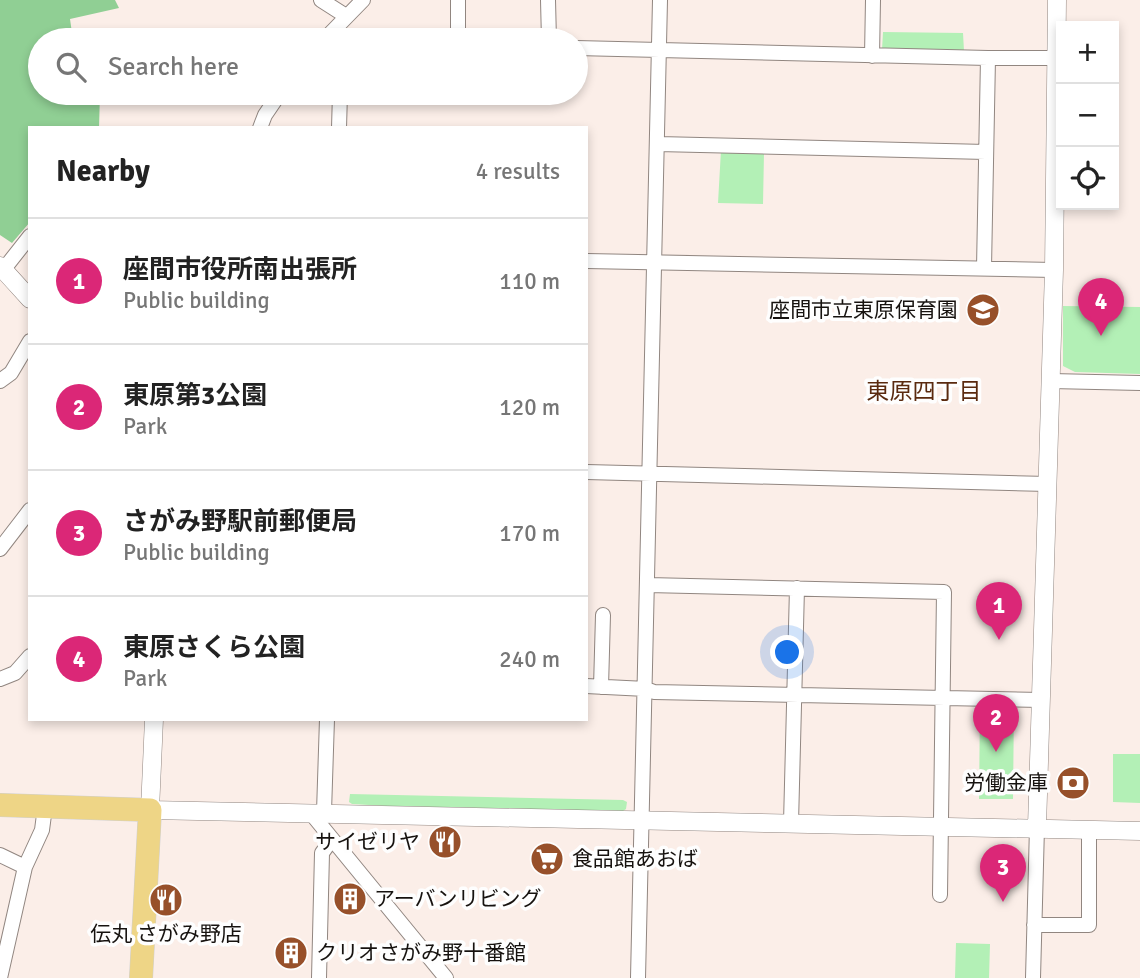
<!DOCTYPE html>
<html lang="en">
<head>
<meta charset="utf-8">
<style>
	body { margin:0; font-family:Signika,"Noto Sans JP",sans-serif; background:#f2f2f2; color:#222 }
	.controls { position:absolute; right:21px; top:21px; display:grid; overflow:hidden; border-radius:0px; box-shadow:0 4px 10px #0003 }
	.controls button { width:63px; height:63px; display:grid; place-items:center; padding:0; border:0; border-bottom:2px solid #e0e0e0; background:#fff; color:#222; font:35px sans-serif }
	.you { position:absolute; left:788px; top:653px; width:24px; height:24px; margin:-18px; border:5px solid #fff; border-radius:50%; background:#1a73e8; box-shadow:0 0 0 10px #1a73e833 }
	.badge { display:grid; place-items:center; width:46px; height:46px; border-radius:50%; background:#db2777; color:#fff; font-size:23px; font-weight:700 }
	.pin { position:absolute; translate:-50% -58px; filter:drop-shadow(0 2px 4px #0008) }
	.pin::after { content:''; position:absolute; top:37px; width:24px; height:21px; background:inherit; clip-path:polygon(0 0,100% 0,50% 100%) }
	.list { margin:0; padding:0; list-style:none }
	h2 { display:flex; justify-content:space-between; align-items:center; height:91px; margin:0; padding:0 28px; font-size:30px }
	h2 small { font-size:23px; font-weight:400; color:#767676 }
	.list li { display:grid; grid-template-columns:46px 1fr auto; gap:21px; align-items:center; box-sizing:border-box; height:126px; padding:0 28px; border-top:2px solid #e0e0e0 }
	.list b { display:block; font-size:26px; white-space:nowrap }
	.list p { margin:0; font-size:23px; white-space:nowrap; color:#767676 }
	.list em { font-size:23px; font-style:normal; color:#767676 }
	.icon { flex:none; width:38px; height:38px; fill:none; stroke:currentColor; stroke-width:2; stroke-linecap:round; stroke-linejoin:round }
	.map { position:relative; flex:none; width:1140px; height:978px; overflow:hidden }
	.search { position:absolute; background:#fff; box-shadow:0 4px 10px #0003; left:28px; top:28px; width:560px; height:77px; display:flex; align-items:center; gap:18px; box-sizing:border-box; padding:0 24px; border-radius:38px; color:#767676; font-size:26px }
	.panel { position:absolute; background:#fff; box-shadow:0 4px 10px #0003; left:28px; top:126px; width:560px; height:595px; border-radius:0px }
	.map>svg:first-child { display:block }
	.green { fill:#b3f0b6 }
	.forest { fill:#90cf94 }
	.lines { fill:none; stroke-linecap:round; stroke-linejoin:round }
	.minor-casing { stroke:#918680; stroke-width:16 }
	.tertiary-casing { stroke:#918680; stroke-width:19 }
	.primary-casing { stroke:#d0d0cf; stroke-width:24 }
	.minor { stroke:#fff; stroke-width:14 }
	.tertiary { stroke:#fff; stroke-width:18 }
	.primary { stroke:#eed586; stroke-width:23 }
	.labels { text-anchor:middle; stroke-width:7; stroke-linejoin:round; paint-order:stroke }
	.poi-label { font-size:21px; fill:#16120f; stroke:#fefefe; text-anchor:end }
	.neighbourhood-label { font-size:23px; fill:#5a2a0f; stroke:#fefefe }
</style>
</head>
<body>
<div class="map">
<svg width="1140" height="978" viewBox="0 0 1140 978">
	<rect width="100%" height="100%" fill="#fbeee8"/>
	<!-- green -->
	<path class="green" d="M 883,32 L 963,33 L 964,51 L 882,50 Z
		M 721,150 L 764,153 L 763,204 L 718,203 Z
		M 1063,306 L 1140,307 L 1140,374 L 1075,372 L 1063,366 Z
		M 980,704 L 1014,704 L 1013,799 L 979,799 Z
		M 1113,754 L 1140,754 L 1140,803 L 1113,802 Z
		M 350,794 L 623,800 L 627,802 L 626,809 L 623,811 L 386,806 L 352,804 L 349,802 Z
		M 956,943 L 990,944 L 989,978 L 955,978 Z"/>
	<!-- forest -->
	<path class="forest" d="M 0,0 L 115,0 L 119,8 L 70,19 L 73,40 L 40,40 L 40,93 L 100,93 L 99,128 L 30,128 L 30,222 L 12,243 L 0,235 Z"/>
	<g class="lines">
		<defs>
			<path id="minor" d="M 321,0 L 346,16
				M 548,0 L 549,40
				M 324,40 L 363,0
				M 458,40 L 458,0
				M 576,48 L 988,58 L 1056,58
				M 872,56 L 873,0
				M 259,93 L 273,103
				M 260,128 L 265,115 L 280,93
				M 339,128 L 340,93
				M 658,144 L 986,152
				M 586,261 L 1054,270
				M 984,268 L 988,58
				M 4,269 L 30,236
				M 0,381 L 11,373 L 30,341
				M 1051,381 L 1140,383
				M 586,472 L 1048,484
				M 0,549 L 30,510
				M 648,585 L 944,592 L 940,895
				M 0,679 L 15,673 L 30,656
				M 586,686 L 646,689 L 654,692 L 1041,700
				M 601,687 L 603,615
				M 310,812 L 446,978
				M 324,812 L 327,719
				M 791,823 L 797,588
				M 0,855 L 25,867
				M 1034,925 L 1089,925 L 1089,829
				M 0,978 L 25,867 L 42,830 L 45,807
				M 319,978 L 322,853 L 332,839
				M 638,978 L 660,0
				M 1033,978 L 1037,827"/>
			<path id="tertiary" d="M 0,266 L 30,299
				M 154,719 L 150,810 L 1140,831
				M 1037,827 L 1054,270 L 1057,0"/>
			<path id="primary" d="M 0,805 L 150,810 L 141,978"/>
		</defs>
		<!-- minor casing -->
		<use href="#minor" class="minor-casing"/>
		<!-- tertiary casing -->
		<use href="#tertiary" class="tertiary-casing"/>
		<!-- primary casing -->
		<use href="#primary" class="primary-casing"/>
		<!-- minor -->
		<use href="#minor" class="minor"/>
		<!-- tertiary -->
		<use href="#tertiary" class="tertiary"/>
		<!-- primary -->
		<use href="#primary" class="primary"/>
	</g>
	<!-- icons -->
	<defs>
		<symbol id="school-disc" viewBox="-11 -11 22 22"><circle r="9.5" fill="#97502a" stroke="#fefefe"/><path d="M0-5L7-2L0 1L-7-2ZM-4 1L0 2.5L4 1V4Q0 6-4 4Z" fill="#fff"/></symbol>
		<symbol id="bank-disc" viewBox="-11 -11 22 22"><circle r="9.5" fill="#97502a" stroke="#fefefe"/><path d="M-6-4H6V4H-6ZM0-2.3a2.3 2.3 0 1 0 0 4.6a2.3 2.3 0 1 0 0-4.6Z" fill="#fff"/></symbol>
		<symbol id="restaurant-disc" viewBox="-11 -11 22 22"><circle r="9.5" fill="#97502a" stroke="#fefefe"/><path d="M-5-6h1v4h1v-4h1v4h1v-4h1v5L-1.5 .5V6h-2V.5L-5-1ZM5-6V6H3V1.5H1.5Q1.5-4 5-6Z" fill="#fff"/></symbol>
		<symbol id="supermarket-disc" viewBox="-11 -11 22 22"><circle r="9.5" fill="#97502a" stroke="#fefefe"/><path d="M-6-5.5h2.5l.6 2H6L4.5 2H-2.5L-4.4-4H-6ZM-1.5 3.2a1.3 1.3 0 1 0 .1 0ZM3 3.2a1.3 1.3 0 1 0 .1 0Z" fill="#fff"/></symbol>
		<symbol id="building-disc" viewBox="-11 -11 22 22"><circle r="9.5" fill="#97502a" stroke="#fefefe"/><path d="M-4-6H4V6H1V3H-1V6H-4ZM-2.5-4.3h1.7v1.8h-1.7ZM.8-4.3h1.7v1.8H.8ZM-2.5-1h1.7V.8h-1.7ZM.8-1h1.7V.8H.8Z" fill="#fff"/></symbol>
	</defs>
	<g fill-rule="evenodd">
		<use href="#school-disc" x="964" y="291" width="38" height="38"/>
		<use href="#bank-disc" x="1054" y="764" width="38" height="38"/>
		<use href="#restaurant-disc" x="426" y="823" width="38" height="38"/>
		<use href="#supermarket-disc" x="528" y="840" width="38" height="38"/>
		<use href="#building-disc" x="331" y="880" width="38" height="38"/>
		<use href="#restaurant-disc" x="147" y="881" width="38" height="38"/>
		<use href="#building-disc" x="272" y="934" width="38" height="38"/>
	</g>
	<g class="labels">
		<!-- poi labels -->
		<g class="poi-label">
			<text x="958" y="317">座間市立東原保育園</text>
			<text x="1048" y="790">労働金庫</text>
			<text x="420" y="849">サイゼリヤ</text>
			<text x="572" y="866" text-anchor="start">食品館あおば</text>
			<text x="374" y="906" text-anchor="start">アーバンリビング</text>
			<text x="166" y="941" text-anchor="middle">伝丸 さがみ野店</text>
			<text x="316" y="960" text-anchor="start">クリオさがみ野十番館</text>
		</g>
		<!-- neighbourhood labels -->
		<g class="neighbourhood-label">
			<text x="924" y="399">東原四丁目</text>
		</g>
	</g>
</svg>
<div class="controls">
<button>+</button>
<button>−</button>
<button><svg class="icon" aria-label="locate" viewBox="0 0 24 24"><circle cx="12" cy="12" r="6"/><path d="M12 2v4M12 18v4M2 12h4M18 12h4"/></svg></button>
</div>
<div class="you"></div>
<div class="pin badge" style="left:999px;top:640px">1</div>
<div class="pin badge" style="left:996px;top:752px">2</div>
<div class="pin badge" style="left:1003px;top:902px">3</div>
<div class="pin badge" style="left:1101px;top:336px">4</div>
<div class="search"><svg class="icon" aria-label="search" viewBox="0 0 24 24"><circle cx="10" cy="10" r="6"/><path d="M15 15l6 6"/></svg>Search here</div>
<section class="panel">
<h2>Nearby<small>4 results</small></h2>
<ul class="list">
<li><span class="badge">1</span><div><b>座間市役所南出張所</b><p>Public building</p></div><em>110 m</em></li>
<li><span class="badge">2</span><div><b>東原第3公園</b><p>Park</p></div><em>120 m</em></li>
<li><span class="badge">3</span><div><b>さがみ野駅前郵便局</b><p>Public building</p></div><em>170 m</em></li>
<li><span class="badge">4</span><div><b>東原さくら公園</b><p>Park</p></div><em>240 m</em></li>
</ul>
</section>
</div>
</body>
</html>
